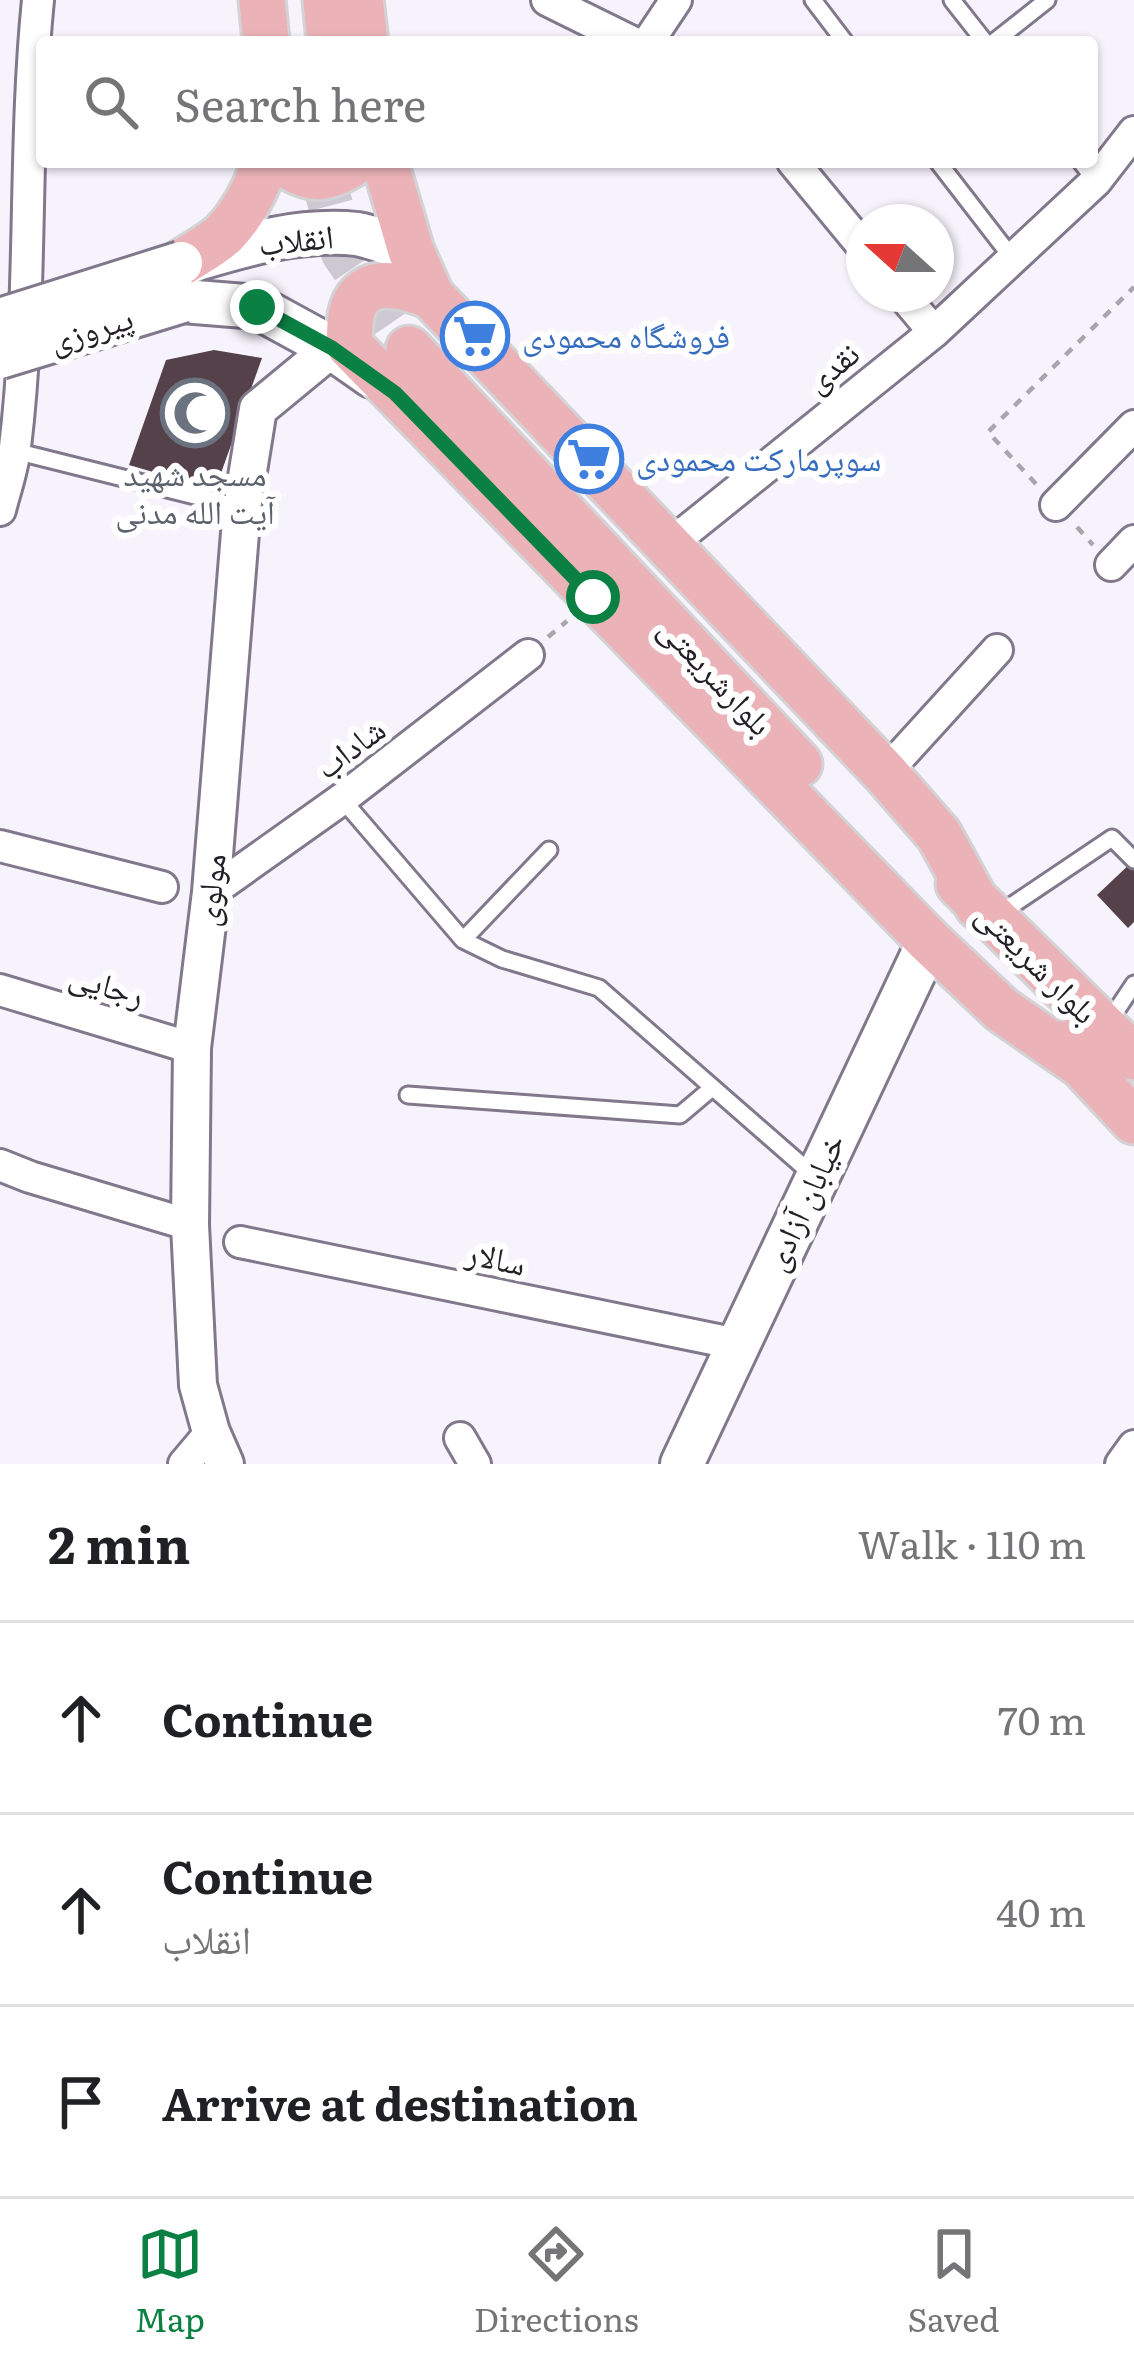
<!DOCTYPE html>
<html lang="en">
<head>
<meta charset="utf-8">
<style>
	body { margin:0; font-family:Literata,"Noto Naskh Arabic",serif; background:#f2f2f2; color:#202124 }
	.compass { position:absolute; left:846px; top:204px; width:108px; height:108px; border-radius:50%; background:#fff; box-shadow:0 3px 9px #0004; rotate:291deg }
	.stop { position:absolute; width:36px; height:36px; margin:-27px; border:9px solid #0b8043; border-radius:50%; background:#fff }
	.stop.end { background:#0b8043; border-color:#fff; box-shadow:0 3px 12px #0008 }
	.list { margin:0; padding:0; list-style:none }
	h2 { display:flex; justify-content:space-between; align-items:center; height:156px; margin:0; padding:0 48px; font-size:51px }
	h2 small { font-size:39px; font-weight:400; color:#757577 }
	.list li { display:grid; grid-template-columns:78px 1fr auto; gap:36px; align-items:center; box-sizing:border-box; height:192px; padding:0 48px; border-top:3px solid #e0e0e0 }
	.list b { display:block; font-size:45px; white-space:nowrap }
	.list p { margin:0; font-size:39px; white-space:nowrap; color:#757577 }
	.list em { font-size:39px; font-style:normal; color:#757577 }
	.icon { flex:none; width:66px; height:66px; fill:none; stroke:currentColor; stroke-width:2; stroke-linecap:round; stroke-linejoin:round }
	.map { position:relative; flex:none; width:1134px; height:1464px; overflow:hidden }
	.search { position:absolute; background:#fff; box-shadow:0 3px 9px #0004; left:36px; right:36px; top:36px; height:132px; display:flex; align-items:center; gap:30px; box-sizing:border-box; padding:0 42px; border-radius:12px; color:#757577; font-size:45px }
	.sheet { height:732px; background:#fff }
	nav { display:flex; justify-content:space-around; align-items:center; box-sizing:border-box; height:168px; border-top:3px solid #e0e0e0; background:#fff; font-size:33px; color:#757577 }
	nav a { display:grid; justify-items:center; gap:6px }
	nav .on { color:#0b8043 }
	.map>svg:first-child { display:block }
	.building { fill:#55414a }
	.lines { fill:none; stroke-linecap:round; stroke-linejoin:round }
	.primary-tunnel { stroke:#cdc9d2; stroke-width:45; stroke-dasharray:45 22; stroke-linecap:butt }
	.service-casing { stroke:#81788c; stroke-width:21 }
	.minor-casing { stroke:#81788c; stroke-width:36 }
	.tertiary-casing { stroke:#81788c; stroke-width:42 }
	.secondary-casing { stroke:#81788c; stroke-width:48 }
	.primary-casing { stroke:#d3d2d4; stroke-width:51 }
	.path { stroke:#a9a5ae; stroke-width:4.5; stroke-dasharray:9 9; stroke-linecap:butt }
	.service { stroke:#fff; stroke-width:15 }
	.minor { stroke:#fff; stroke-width:30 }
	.tertiary { stroke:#fff; stroke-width:36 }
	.secondary { stroke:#fff; stroke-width:42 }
	.primary { stroke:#ebb3b8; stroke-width:45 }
	.secondary-bridge-casing { stroke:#81788c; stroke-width:48; stroke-linecap:butt }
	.secondary-bridge { stroke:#fff; stroke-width:42 }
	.route { stroke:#0b8043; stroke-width:15 }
	.labels { text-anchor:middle; stroke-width:12; stroke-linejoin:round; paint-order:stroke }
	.street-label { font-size:33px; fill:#242028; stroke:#fff }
	.shop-label { font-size:33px; fill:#366cbe; stroke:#fff; text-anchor:start }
	.worship-label { font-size:33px; fill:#5b616d; stroke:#fff }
</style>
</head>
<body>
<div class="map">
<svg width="1134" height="1464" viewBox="0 0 1134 1464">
	<rect width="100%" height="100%" fill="#f7f3fc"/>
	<!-- building -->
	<path class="building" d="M 214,350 L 262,358 L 215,490 L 129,465 L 166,360 Z
		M 1134,860 L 1134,922 L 1128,928 L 1097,895 Z"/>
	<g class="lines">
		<!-- primary-tunnel -->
		<path class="primary-tunnel" d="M 319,162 L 343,252 L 409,349"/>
		<defs>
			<path id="service" d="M 813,0 L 845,42
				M 952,0 L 985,42
				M 994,42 L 1047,0
				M 938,162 L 1013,259
				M 1081,162 L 1096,181
				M 15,451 L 239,507
				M 342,799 L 463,940 L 502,959 L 599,988 L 813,1175
				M 996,916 L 1112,838 L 1134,860
				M 463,940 L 549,850
				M 1106,1026 L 1134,984
				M 408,1095 L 680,1115 L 712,1088"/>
			<path id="minor" d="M 547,0 L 632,42
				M 648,42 L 676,0
				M 793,162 L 864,248
				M 902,294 L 934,332
				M 1056,505 L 1134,426
				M 0,510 C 5,490 13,468 15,447 C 33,299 23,148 38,0
				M 668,546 L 934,332 L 1096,181 L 1134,132
				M 1111,565 L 1134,541
				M 885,773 L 997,650
				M 0,846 L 162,887
				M 211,892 L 342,799 L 528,655
				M 0,990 L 192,1048
				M 0,1165 L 30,1177 L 190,1225
				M 240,1242 L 737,1344
				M 460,1438 L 475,1464
				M 184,1464 L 211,1432
				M 1121,1464 L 1134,1446"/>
			<path id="tertiary" d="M 225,1464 L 211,1432 L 198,1385 L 190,1225 L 192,1048 L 211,892 L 242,508 L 258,409 L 332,348"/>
			<path id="secondary" d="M 190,261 C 244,245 299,228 357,234 C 375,237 394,246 411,251
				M 183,301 L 257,307 L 332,348 L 372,376
				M 682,1464 L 929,941"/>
			<path id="primary" d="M 262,0 L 266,42
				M 326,0 L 330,42
				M 360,0 L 365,42
				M 282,162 C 311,182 326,181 355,162
				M 385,162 L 411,251 L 431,296
				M 181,263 C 195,254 212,245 224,234 C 241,217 259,185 264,162
				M 409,349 L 799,764
				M 959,884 L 1134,1057
				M 978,906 L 939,835 L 885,773 L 431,296 C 378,275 345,282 350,346 L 929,941 L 1002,1010 L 1083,1066
				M 1062,1044 L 1134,1121"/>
		</defs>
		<!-- service casing -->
		<use href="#service" class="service-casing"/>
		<!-- minor casing -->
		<use href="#minor" class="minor-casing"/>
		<!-- tertiary casing -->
		<use href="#tertiary" class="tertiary-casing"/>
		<!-- secondary casing -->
		<use href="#secondary" class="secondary-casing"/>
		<!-- primary casing -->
		<use href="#primary" class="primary-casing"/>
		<!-- path -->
		<path class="path" d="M 1036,484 L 988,432 L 1134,287
			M 1077,527 L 1093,545
			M 548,637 L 567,621"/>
		<!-- service -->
		<use href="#service" class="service"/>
		<!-- minor -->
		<use href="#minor" class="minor"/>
		<!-- tertiary -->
		<use href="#tertiary" class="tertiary"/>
		<!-- secondary -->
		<use href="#secondary" class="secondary"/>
		<!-- primary -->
		<use href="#primary" class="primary"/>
		<defs>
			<path id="secondary-bridge" d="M 0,320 L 181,263
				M 0,357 L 183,301"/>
		</defs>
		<!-- secondary-bridge casing -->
		<use href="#secondary-bridge" class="secondary-bridge-casing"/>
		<!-- secondary-bridge -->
		<use href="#secondary-bridge" class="secondary-bridge"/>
	</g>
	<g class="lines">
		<!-- route -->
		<path class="route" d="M 257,307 L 332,348 L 395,393 L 593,597"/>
	</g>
	<!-- icons -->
	<defs>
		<symbol id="supermarket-ring" viewBox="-11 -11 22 22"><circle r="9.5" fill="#fff" stroke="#3f7fe0" stroke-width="1.5"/><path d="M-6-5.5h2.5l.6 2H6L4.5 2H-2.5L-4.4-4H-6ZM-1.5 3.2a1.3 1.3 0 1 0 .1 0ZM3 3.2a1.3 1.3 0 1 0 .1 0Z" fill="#3f7fe0"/></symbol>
		<symbol id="mosque-ring" viewBox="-11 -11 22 22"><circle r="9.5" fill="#fff" stroke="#6b7280" stroke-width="1.5"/><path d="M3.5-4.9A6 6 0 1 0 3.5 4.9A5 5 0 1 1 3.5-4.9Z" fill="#6b7280"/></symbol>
	</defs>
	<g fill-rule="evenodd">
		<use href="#supermarket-ring" x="437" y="298" width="76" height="76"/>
		<use href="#mosque-ring" x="157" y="375" width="76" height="76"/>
		<use href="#supermarket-ring" x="551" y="421" width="76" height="76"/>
	</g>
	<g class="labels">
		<!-- street labels -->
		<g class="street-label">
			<text transform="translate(296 240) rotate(-6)" y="12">انقلاب</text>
			<text transform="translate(91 329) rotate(-17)" y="12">پیروزی</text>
			<text transform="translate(832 367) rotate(-39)" y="12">نقدی</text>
			<text transform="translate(716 676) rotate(47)" y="12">بلوارشریعتی</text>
			<text transform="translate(350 748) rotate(-37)" y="12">شاداب</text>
			<text transform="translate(210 890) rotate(-84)" y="12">مولوی</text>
			<text transform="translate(1037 963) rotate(45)" y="12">بلوار شریعتی</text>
			<text transform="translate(107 985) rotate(17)" y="12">رجایی</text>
			<text transform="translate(804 1202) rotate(-65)" y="12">خیابان آزادی</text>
			<text transform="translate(496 1258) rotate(12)" y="12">سالار</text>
		</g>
		<!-- shop labels -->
		<g class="shop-label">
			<text x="522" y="348">فروشگاه محمودی</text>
			<text x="636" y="471">سوپرمارکت محمودی</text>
		</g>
		<!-- worship labels -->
		<g class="worship-label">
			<text x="195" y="486">مسجد شهید<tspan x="195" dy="38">آیت الله مدنی</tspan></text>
		</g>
	</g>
</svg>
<svg class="compass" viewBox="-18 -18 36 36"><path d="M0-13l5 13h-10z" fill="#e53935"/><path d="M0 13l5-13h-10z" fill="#757577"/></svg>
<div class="stop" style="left:593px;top:597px"></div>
<div class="stop end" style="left:257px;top:307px"></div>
<div class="search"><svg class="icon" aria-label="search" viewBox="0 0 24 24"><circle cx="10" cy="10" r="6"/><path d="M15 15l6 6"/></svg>Search here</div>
</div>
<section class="sheet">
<h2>2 min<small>Walk · 110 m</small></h2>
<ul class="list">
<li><svg class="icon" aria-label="ahead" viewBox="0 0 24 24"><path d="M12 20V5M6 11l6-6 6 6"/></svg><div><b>Continue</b></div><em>70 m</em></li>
<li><svg class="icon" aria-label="ahead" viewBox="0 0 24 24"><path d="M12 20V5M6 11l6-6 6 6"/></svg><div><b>Continue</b><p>انقلاب</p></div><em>40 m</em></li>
<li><svg class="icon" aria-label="arrive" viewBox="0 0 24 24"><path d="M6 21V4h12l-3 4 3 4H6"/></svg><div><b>Arrive at destination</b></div></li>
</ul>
</section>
<nav>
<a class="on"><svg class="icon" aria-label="map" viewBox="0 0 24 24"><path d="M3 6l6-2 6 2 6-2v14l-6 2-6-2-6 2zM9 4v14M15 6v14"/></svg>Map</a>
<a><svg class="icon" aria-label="directions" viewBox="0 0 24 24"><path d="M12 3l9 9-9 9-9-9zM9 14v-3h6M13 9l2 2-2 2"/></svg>Directions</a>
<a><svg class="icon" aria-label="saved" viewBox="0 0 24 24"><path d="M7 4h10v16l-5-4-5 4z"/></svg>Saved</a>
</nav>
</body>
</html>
